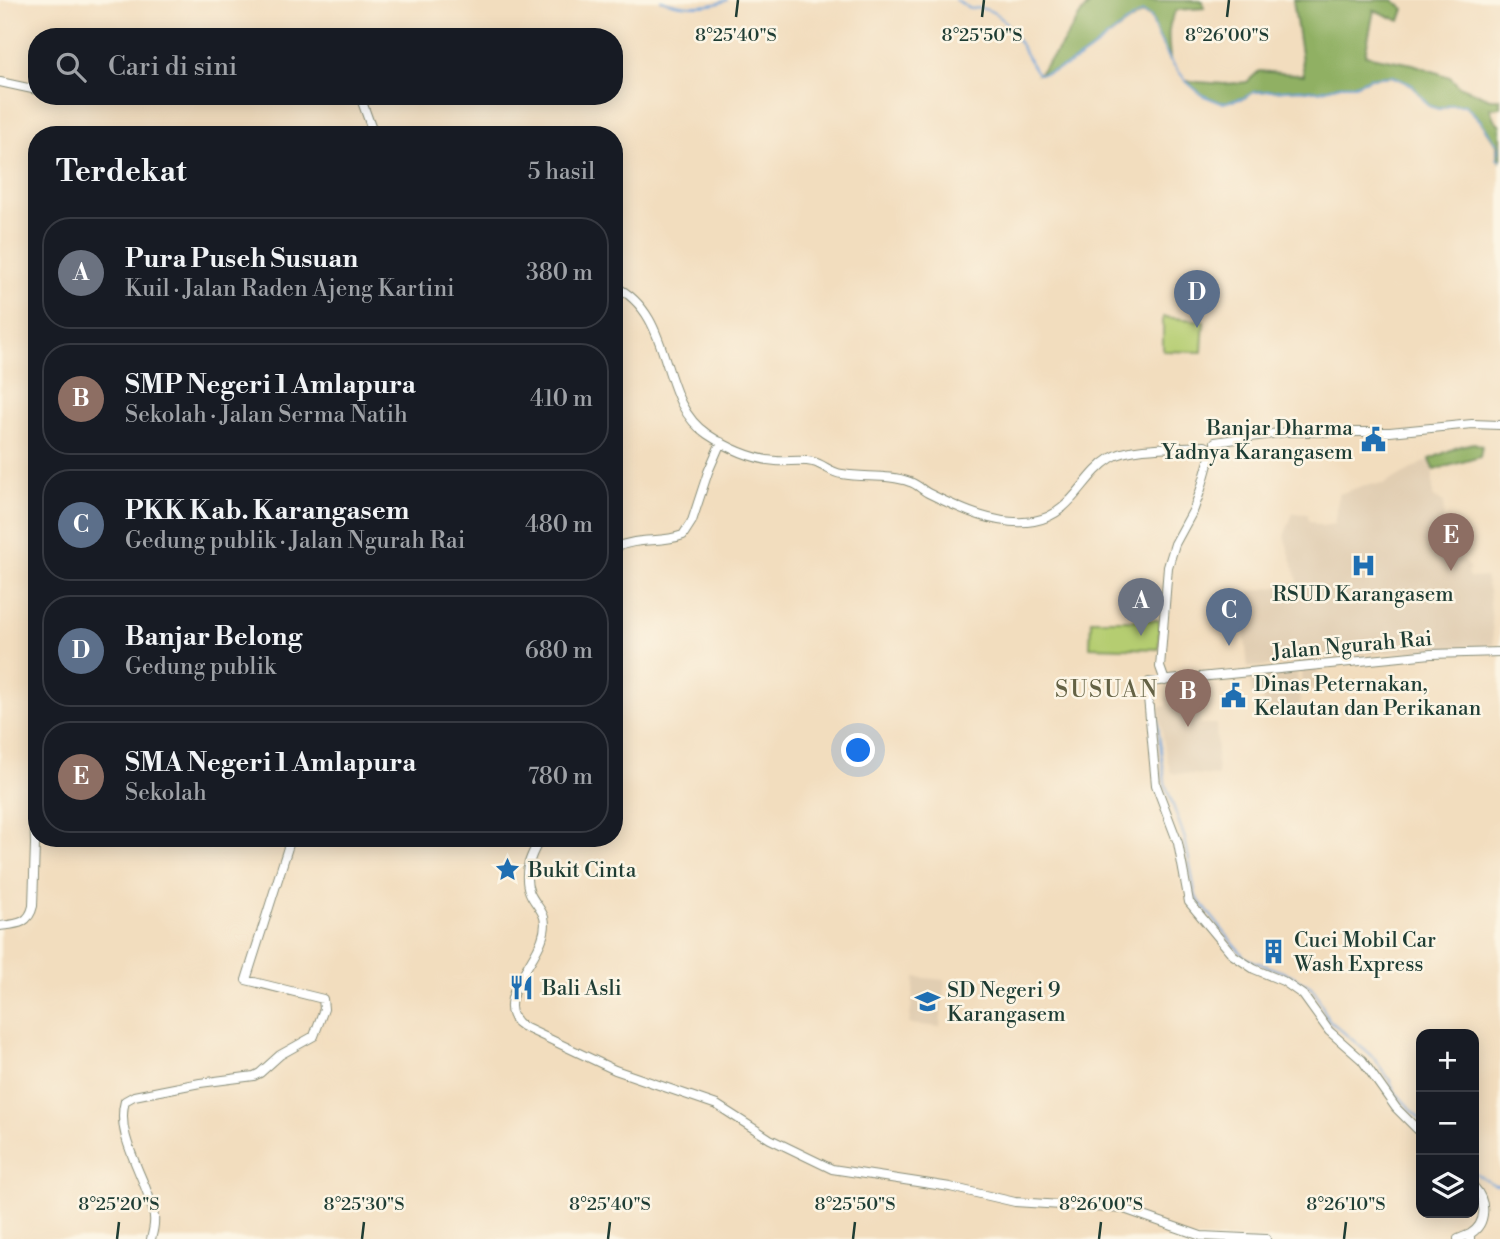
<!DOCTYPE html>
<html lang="id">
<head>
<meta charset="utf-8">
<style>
	body { margin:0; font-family:"Libre Bodoni",serif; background:#20242c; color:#f1f3f6 }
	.controls { position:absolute; right:21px; bottom:21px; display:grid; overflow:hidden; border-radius:14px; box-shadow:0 4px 18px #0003 }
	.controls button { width:63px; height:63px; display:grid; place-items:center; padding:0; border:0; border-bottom:2px solid #363941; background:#171b24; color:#f1f3f6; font:35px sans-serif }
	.you { position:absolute; left:859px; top:751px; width:24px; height:24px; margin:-18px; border:5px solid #fff; border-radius:50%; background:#1a73e8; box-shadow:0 0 0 10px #1a73e833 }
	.badge { display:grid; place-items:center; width:46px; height:46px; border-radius:50%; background:#8c9099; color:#fff; font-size:23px; font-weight:700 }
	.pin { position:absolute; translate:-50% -58px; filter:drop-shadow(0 2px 4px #0008) }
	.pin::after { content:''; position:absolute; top:37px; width:24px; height:21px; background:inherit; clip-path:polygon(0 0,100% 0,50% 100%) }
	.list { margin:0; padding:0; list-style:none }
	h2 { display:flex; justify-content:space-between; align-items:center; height:91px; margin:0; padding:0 28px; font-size:30px }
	h2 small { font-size:23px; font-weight:400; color:#9ea1a6 }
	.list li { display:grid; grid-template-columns:46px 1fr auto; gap:21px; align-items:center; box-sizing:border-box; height:112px; margin:0 14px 14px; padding:0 14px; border:2px solid #363941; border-radius:28px }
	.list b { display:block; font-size:26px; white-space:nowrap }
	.list p { margin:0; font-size:23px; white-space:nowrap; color:#9ea1a6 }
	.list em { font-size:23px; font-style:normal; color:#9ea1a6 }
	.icon { flex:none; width:38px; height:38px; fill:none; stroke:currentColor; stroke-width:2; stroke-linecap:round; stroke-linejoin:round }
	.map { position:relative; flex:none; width:1500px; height:1239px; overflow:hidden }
	.search { position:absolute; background:#171b24; box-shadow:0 4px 18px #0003; left:28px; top:28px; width:595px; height:77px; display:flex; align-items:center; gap:18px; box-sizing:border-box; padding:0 24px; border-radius:28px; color:#9ea1a6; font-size:26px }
	.panel { position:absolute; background:#171b24; box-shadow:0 4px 18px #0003; left:28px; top:126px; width:595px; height:721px; border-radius:28px }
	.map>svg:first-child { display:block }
	.built { fill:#e1ceb2 }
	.green { fill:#b5cd71; stroke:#6a8552; stroke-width:2 }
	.forest { fill:#90b063; stroke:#58764c; stroke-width:2 }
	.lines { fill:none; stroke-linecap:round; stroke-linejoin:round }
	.stream { stroke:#6da3da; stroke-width:2 }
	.secondary-casing { stroke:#888d79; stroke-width:10 }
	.secondary { stroke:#fff; stroke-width:8 }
	.ticks { fill:none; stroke:#1f3d34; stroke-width:2.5 }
	.labels { text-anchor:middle; stroke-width:5; stroke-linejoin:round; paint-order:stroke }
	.poi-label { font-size:21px; fill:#1f3d34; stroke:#fcf5e5; text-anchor:start }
	.street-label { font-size:21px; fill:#1f3d34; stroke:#fcf5e5 }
	.neighbourhood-label { font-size:23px; letter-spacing:2px; fill:#646245; stroke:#fcf5e5 }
	.ticks-label { font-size:18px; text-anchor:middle; fill:#1f3d34; stroke:#fcf5e5; stroke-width:5; stroke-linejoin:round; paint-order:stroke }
</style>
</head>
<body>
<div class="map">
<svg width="1500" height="1239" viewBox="0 0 1500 1239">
	<rect width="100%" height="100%" fill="#fcf5e5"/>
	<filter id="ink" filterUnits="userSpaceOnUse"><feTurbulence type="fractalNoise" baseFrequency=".0143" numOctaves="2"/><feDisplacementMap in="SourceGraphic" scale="14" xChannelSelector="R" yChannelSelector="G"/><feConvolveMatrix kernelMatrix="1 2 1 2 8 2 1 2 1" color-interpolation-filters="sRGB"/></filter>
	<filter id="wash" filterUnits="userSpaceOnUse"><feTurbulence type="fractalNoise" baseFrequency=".00686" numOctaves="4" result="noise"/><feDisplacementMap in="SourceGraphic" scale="28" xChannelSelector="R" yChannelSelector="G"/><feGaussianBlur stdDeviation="1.57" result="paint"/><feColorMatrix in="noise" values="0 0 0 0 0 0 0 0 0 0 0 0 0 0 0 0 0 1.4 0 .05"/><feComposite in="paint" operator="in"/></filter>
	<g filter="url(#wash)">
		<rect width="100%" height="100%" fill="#f2ddbe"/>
		<!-- built -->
		<path class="built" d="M 1430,459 L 1433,464 L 1433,497 L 1444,502 L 1443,525 L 1448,546 L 1470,568 L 1467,573 L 1470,578 L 1485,577 L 1489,591 L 1494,645 L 1317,658 L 1319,688 L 1315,689 L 1302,689 L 1300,662 L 1248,668 L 1244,631 L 1249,591 L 1299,584 L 1284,536 L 1293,513 L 1308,514 L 1309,521 L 1322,526 L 1334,524 L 1339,494 L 1365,485 L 1384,484 Z
			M 1297,672 L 1301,712 L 1264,706 L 1262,698 L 1252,695 L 1250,677 Z
			M 1198,682 L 1200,724 L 1216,724 L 1218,776 L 1171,773 L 1165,750 L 1158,706 L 1167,706 L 1166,697 L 1174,696 L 1174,683 Z
			M 915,977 L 945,980 L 940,1027 L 909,1024 Z"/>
		<!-- green -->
		<path class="green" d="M 1163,317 L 1204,321 L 1202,352 L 1163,351 Z
			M 1091,620 L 1159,620 L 1159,649 L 1090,647 Z"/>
		<!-- forest -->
		<path class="forest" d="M 1094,0 L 1203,1 L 1204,8 L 1177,10 C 1165,26 1169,41 1170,60 L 1157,34 L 1151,17 L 1143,13 C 1108,31 1079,70 1038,74 L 1057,52 L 1083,11 Z
			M 1293,0 L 1393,0 L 1404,9 L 1400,21 L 1374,10 L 1365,55 L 1413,64 L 1450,77 L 1459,86 L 1490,99 L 1500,99 L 1500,107 L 1490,108 L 1494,119 L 1500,125 L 1500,161 L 1497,158 L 1497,145 L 1480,120 L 1465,105 L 1451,105 L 1439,109 L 1429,106 L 1412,85 L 1392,76 L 1371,78 L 1354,85 L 1340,85 L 1318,91 L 1300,89 L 1254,92 L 1244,98 L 1222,103 L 1202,95 L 1186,81 L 1225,84 L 1247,82 L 1259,71 L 1304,75 Z
			M 1474,443 L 1482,446 L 1480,457 L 1434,470 L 1430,459 L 1460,446 Z"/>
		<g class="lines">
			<!-- stream -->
			<path class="stream" d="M 661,0 C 679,7 708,9 727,0
				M 956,0 L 971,9 C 1007,2 1020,50 1038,74 C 1079,70 1109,31 1143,12 L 1151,17 L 1157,34 L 1170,60 L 1186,81 L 1202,95 L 1222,103 L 1244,98 L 1254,92 L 1300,89 L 1318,91 L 1340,85 L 1354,85 L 1370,78 L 1392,76 L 1412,85 L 1429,106 L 1439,109 L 1451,105 L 1465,105 L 1480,120 L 1498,145 L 1497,158 L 1500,161
				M 1157,686 L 1155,700 L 1165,783 L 1185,839 L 1196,897 L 1245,958 L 1291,975 L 1310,986 L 1316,993 L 1328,1019 L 1374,1058 L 1389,1079 L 1395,1092 L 1421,1120
				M 1474,1173 L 1495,1185 L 1500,1185"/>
		</g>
	</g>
	<g filter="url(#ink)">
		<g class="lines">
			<defs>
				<path id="secondary" d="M 0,82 L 37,90
					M 71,96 L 87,99 L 114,96
					M 360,96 L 374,135
					M 614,286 C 676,315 657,401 707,434 C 728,448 751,459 776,461 C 788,462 801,459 813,462 C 823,464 831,473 842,474 C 864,478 889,474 910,482 C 917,484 922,490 928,493 C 960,509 998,527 1034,521 C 1073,514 1082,476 1111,458 C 1132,445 1180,448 1205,446 L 1212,450
					M 1215,442 L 1286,432 L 1390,432 L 1472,424 L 1500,425
					M 614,548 C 641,536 660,544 683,535 L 692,521 L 708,472 L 721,442
					M 1165,681 L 1160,667 L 1168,567 L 1175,544 L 1194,509 L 1201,489 L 1212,450 L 1215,447
					M 540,838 C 535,849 527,862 527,874 C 525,908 554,905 542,939 C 534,964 491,1006 522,1026 L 615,1070 L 717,1105 L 770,1139 L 832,1169 L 950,1187 L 1015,1202 L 1124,1209 L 1201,1236 L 1266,1239
					M 0,926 C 17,924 29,924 33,906 L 35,844 L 34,806 L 37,774
					M 1421,1133 L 1396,1108 L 1362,1060 L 1329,1031 L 1303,995 L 1283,981 L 1254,969 L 1233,955 L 1189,902 L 1178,843 L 1156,785 L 1147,686 L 1149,682 L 1431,654 L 1500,652
					M 151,1239 C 153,1232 155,1225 154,1217 C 150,1182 114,1139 125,1101 L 134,1096 L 200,1083 L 254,1076 L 260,1073 L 280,1055 L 314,1036 L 324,1009 L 323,999 L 246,980 L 291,838
					M 1458,1239 L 1470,1234
					M 1470,1239 L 1470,1234 C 1487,1224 1487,1201 1474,1187"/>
			</defs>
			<!-- secondary casing -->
			<use href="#secondary" class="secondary-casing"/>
			<!-- secondary -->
			<use href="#secondary" class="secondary"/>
		</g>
	</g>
	<!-- ticks -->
	<path class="ticks" d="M 736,17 L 738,0M 982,17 L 984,0M 1227,17 L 1229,0M 117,1239 L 119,1222M 362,1239 L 364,1222M 608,1239 L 610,1222M 853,1239 L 855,1222M 1099,1239 L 1101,1222M 1344,1239 L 1346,1222"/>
	<!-- icons -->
	<defs>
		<symbol id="civic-bare" viewBox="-9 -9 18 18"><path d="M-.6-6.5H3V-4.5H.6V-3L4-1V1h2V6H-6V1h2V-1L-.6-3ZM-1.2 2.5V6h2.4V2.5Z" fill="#1f6fb2" stroke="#fcf5e5" stroke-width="2.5" paint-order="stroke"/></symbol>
		<symbol id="hospital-bare" viewBox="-9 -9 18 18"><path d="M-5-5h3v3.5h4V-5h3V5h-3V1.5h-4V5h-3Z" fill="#1f6fb2" stroke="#fcf5e5" stroke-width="2.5" paint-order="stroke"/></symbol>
		<symbol id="sight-bare" viewBox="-9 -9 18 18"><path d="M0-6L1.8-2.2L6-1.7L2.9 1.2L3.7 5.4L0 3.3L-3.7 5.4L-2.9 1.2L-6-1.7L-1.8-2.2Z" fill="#1f6fb2" stroke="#fcf5e5" stroke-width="2.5" paint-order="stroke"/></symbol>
		<symbol id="building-bare" viewBox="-9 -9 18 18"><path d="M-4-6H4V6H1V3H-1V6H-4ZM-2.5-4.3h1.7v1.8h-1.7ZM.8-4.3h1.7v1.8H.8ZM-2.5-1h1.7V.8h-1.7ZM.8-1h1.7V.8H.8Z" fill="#1f6fb2" stroke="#fcf5e5" stroke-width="2.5" paint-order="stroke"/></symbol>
		<symbol id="restaurant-bare" viewBox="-9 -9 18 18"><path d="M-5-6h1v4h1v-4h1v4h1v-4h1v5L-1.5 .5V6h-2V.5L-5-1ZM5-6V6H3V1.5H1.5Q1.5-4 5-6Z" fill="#1f6fb2" stroke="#fcf5e5" stroke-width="2.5" paint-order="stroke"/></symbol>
		<symbol id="school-bare" viewBox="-9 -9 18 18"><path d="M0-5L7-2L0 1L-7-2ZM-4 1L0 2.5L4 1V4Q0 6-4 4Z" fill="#1f6fb2" stroke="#fcf5e5" stroke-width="2.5" paint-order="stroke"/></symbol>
	</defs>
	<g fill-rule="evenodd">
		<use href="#civic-bare" x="1356" y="422" width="35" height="35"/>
		<use href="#hospital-bare" x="1346" y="548" width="35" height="35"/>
		<use href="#civic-bare" x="1216" y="678" width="35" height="35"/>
		<use href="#sight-bare" x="490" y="852" width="35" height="35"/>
		<use href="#building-bare" x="1256" y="934" width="35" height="35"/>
		<use href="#restaurant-bare" x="504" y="970" width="35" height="35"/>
		<use href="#school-bare" x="910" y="984" width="35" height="35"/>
	</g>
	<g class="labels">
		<!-- poi labels -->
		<g class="poi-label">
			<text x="1353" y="435" text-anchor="end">Banjar Dharma<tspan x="1353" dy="24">Yadnya Karangasem</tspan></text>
			<text x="1363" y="601" text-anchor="middle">RSUD Karangasem</text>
			<text x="1254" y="691">Dinas Peternakan,<tspan x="1254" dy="24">Kelautan dan Perikanan</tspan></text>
			<text x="528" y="877">Bukit Cinta</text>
			<text x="1294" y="947">Cuci Mobil Car<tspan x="1294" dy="24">Wash Express</tspan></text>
			<text x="542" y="995">Bali Asli</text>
			<text x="947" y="997">SD Negeri 9<tspan x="947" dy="24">Karangasem</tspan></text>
		</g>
		<!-- street labels -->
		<g class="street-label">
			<text transform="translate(1352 645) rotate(-5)" y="7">Jalan Ngurah Rai</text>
		</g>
		<!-- neighbourhood labels -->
		<g class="neighbourhood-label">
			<text x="1107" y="697">SUSUAN</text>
		</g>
	</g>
	<g class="ticks-label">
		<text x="736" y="41">8°25'40"S</text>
		<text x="982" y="41">8°25'50"S</text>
		<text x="1227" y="41">8°26'00"S</text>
		<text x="119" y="1210">8°25'20"S</text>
		<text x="364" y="1210">8°25'30"S</text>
		<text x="610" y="1210">8°25'40"S</text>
		<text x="855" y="1210">8°25'50"S</text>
		<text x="1101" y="1210">8°26'00"S</text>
		<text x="1346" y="1210">8°26'10"S</text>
	</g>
</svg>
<div class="controls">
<button>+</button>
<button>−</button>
<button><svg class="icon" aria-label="layers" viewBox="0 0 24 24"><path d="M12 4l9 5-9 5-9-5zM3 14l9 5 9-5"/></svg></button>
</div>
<div class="you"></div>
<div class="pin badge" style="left:1141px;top:636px;background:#6b7280">A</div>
<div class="pin badge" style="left:1188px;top:727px;background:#8d6e63">B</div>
<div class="pin badge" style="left:1229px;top:646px;background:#5c6f8a">C</div>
<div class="pin badge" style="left:1197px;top:328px;background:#5c6f8a">D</div>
<div class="pin badge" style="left:1451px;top:571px;background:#8d6e63">E</div>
<div class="search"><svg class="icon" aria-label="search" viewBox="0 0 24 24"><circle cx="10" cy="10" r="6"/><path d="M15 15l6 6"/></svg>Cari di sini</div>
<section class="panel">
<h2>Terdekat<small>5 hasil</small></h2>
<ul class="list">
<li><span class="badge" style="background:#6b7280">A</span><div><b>Pura Puseh Susuan</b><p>Kuil · Jalan Raden Ajeng Kartini</p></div><em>380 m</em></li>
<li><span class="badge" style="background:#8d6e63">B</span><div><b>SMP Negeri 1 Amlapura</b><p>Sekolah · Jalan Serma Natih</p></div><em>410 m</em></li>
<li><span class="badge" style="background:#5c6f8a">C</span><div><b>PKK Kab. Karangasem</b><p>Gedung publik · Jalan Ngurah Rai</p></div><em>480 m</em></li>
<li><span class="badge" style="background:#5c6f8a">D</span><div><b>Banjar Belong</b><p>Gedung publik</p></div><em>680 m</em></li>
<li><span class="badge" style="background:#8d6e63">E</span><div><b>SMA Negeri 1 Amlapura</b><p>Sekolah</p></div><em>780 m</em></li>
</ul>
</section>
</div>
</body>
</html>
